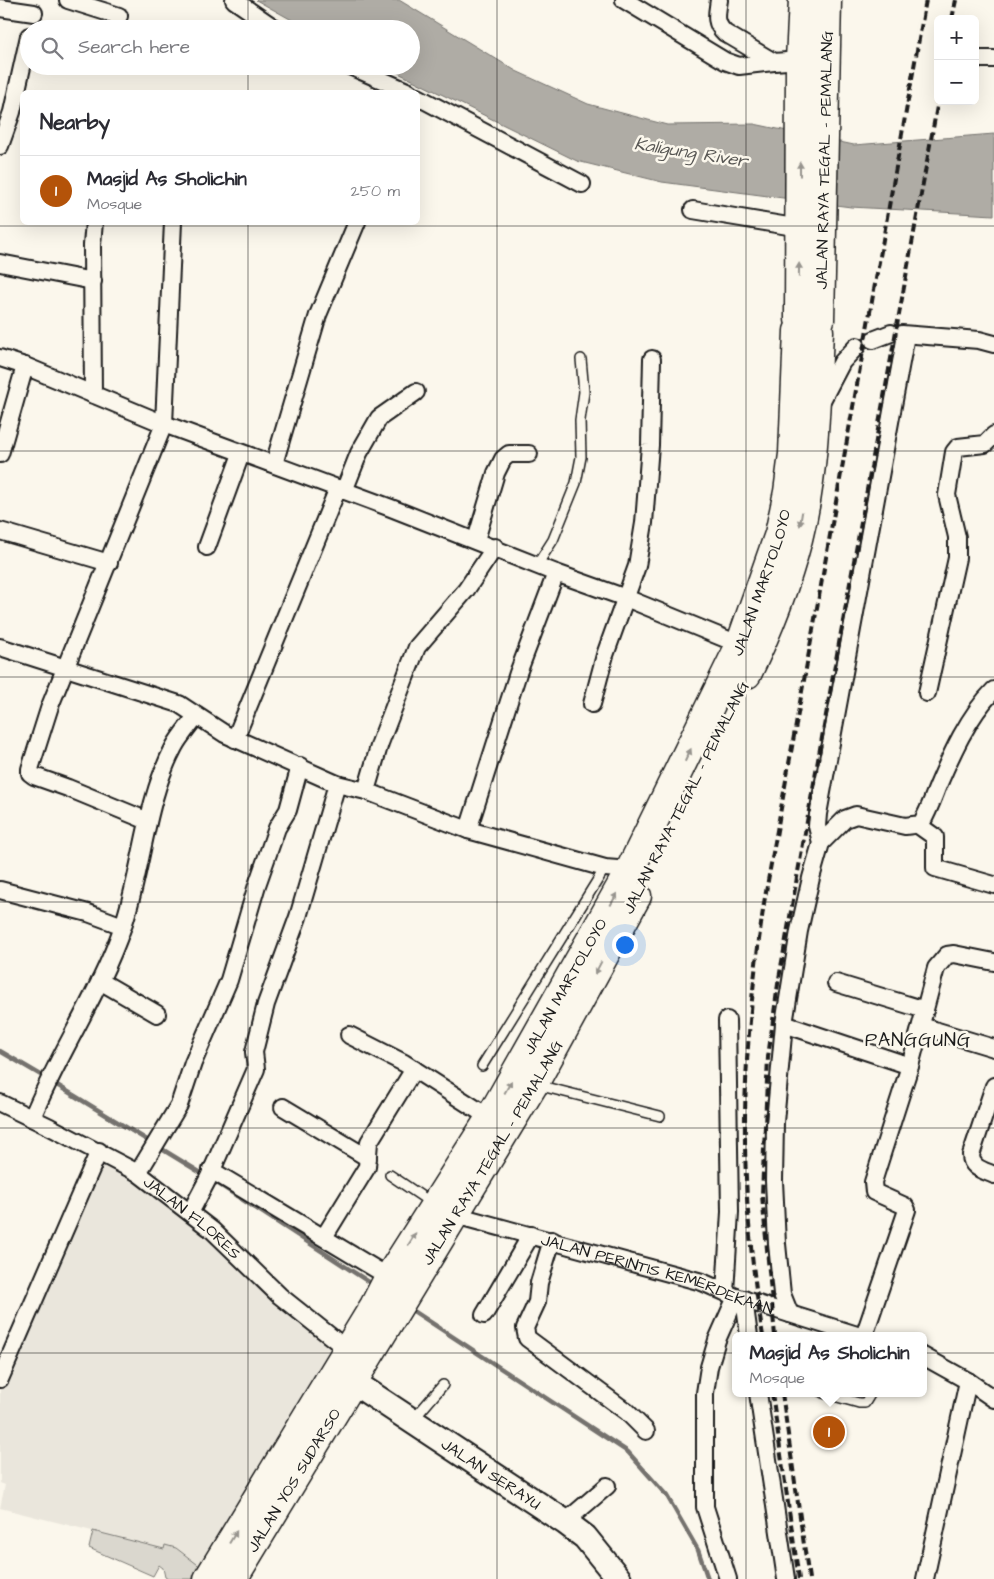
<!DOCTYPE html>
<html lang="en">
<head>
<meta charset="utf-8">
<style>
	body { margin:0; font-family:"Architects Daughter",sans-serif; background:#f7f7f7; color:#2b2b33 }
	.controls { position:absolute; right:15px; top:15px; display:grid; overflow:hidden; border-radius:8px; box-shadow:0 5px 20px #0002 }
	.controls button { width:45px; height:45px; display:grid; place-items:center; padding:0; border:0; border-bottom:1px solid #e1e1e2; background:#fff; color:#2b2b33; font:25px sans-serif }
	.you { position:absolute; left:624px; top:944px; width:18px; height:18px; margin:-12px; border:4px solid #fff; border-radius:50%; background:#1a73e8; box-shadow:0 0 0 8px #1a73e833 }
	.badge { display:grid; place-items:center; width:32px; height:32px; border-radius:50%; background:#b45309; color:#fff; font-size:16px; font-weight:700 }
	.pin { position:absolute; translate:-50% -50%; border:2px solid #fff; box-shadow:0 1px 5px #0006 }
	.popup { position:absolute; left:732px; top:1332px; width:195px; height:65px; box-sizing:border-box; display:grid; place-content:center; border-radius:8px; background:#fff; filter:drop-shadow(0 1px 4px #0005); font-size:16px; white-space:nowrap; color:#7c7c81 }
	.popup b { font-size:19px; color:#2b2b33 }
	.popup::after { content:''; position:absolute; left:50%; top:100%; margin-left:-10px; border:10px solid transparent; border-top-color:#fff }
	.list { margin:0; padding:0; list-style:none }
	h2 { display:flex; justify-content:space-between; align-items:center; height:65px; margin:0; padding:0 20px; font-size:21px }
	h2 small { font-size:16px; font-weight:400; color:#7c7c81 }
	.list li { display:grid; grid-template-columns:32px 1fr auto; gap:15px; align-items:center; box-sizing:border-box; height:70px; padding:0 20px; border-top:1px solid #e1e1e2 }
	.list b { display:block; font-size:19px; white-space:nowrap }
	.list p { margin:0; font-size:16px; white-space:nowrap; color:#7c7c81 }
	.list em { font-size:16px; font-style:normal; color:#7c7c81 }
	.icon { flex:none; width:28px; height:28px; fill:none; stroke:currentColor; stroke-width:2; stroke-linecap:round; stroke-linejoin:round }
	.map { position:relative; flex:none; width:994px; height:1579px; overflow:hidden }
	.search { position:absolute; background:#fff; box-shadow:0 5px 20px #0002; left:20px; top:20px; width:400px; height:55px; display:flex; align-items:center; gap:12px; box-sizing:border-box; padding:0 18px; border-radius:28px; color:#7c7c81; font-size:19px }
	.panel { position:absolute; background:#fff; box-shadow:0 5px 20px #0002; left:20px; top:90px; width:400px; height:135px; border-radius:8px }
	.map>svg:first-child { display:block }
	.built { fill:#eae6dc }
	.green { fill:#dad7ce; stroke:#7b7a75 }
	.water { fill:#afaca5; stroke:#74726e }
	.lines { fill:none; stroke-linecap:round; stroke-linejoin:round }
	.stream { stroke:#74726e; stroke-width:4.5 }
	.lane-casing { stroke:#1c1c1c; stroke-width:12 }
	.street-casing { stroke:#1c1c1c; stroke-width:20 }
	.secondary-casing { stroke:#1c1c1c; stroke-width:28 }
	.highway-casing { stroke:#1c1c1c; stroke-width:31 }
	.lane { stroke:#fbf7ec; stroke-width:9 }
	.street { stroke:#fbf7ec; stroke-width:16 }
	.secondary { stroke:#fbf7ec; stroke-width:24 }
	.highway { stroke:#fbf7ec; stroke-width:28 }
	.rail { stroke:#1c1c1c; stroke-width:4; stroke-dasharray:8 4; stroke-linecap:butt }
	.oneway { fill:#97948e }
	.grid { fill:none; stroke:#1c1c1c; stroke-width:1; stroke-opacity:0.55 }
	.labels { text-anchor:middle; stroke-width:5; stroke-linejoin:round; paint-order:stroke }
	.street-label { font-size:16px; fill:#1c1c1c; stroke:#fbf7ec }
	.water-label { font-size:18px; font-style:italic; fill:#575653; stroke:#fbf7ec }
	.quarter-label { font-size:19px; letter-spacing:1px; fill:#1c1c1c; stroke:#fbf7ec }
</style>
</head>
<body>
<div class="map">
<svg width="994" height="1579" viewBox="0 0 994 1579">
	<rect width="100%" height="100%" fill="#fbf7ec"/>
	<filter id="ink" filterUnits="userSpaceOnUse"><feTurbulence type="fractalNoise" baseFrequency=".02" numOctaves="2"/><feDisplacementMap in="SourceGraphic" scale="10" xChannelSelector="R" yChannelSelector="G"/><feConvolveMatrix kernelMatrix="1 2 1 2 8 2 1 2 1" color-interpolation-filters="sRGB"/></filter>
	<g filter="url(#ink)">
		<!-- built -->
		<path class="built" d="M 99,1151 L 138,1173 L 347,1351 L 210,1574 L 164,1549 L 0,1508 L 5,1485 L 0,1483 L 0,1379 Z"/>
		<!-- green -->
		<path class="green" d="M 93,1531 L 164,1549 L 165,1545 L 176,1548 L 210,1574 L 208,1579 L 168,1579 L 165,1577 L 163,1568 L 159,1565 L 153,1576 L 89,1548 Z"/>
		<!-- water -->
		<path class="water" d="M 256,0 L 399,0 L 516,71 L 588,104 L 667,125 L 754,124 L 854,145 L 994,134 L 994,215 L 851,207 L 662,182 L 577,161 L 384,66 L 411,66 L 411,29 L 308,29 Z"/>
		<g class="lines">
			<!-- stream -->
			<path class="stream" d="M 0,1051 L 46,1078
				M 52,1082 L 206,1176
				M 214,1181 L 375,1286
				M 409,1308 L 628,1452 L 667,1496 L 698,1550 L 708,1579"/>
			<defs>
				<path id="lane" d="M 537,565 L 553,540 L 576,483 L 581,457 L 580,420 L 584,392 L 581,359
					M 482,1066 L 605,868
					M 537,1085 L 660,1116
					M 390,1175 L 433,1204
					M 823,1393 L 859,1403 L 865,1403 L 871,1393
					M 413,1420 L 443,1385"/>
				<g id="street">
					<path d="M 68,0 L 119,16"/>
					<path d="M 234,0 L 276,29"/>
					<path d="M 624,0 L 725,61 L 739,66 L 774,62"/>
					<path d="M 719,0 C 717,14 714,23 725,33 L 774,62 L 800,60"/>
					<path d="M 0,8 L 34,13"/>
					<path d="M 975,59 L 994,59"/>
					<path d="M 350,66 L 409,92"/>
					<path d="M 418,97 L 582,184"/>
					<path d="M 0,146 L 12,112 L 29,36"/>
					<path d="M 693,210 L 800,228"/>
					<path d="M 0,263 L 93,281"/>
					<path d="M 902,334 L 979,340 L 994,344"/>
					<path d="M 873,340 L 891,333"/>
					<path d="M 0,358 L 25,366 L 164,424 L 391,508 L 556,573 L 626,598 L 748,648"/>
					<path d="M 93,395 L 92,245 L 94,222"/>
					<path d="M 821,402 L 842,362 L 857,346"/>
					<path d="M 0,454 L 25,366"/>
					<path d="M 274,464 L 318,315 L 357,222"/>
					<path d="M 344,491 L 359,453 L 379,418 L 416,392"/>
					<path d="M 0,531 L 109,563"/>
					<path d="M 476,540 L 496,473 L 503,459 L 509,454 L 529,454"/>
					<path d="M 207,547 L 241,454"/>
					<path d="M 0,647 L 179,704 L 225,734 L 337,784 L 366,791 L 468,830 L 605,868 L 630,870"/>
					<path d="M 927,693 L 957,558 L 957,537 L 947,495 L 954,452 L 958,447 L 985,444 L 994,435"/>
					<path d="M 592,704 L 605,655 L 637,566 L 644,523 L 650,445 L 652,359"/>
					<path d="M 235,739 L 338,488"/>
					<path d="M 366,791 L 380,743 L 417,647 L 466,590 L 495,547"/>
					<path d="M 148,821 L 68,788 L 34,776 L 30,773 L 30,769 L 50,706 L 164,424 L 173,222"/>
					<path d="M 918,825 L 935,837 L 935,868 L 994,885"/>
					<path d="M 468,830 L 518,673 L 556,573"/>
					<path d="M 821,843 L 817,826 L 818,814 L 906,335"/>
					<path d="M 0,890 L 88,913 L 123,926"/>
					<path d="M 100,981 L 157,1014"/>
					<path d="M 836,983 L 925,1010"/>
					<path d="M 784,1024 L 910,1066"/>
					<path d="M 921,1026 L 994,1048"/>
					<path d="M 349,1035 L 404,1063 L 490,1118"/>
					<path d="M 994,1086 L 971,1155 C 971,1168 983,1170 994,1175"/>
					<path id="s1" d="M 0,1103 L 50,1127 L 138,1173 L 212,1230 L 280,1296 L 354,1355"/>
					<path d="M 283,1107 L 368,1158"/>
					<path d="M 32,1118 C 59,1052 100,993 123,926 C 143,867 145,802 174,747 C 180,736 189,726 196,716"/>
					<path d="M 211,1170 L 389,1277"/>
					<path d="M 138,1173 L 179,1105 L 193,1063 L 229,980 L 257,885 L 277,828 L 288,810 L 300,766"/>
					<path d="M 190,1213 L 209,1177 L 256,1069 L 254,1052 L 266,1004 L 298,917 L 337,784"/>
					<path id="s2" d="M 455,1215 L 702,1282 L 736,1297 L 860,1336"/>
					<path d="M 324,1237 L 367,1167 L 369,1142 L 414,1069"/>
					<path d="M 552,1240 L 539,1283 L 537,1302 L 525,1328 L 527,1338 L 627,1412 L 646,1431"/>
					<path d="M 725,1292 L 730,1212 L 727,1020"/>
					<path d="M 744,1299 L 749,1336"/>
					<path d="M 790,1314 L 782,1294 L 777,1244 L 774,1181 L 775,1122 L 784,1024 L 799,931 L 811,878 L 821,843 L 845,819 L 856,815 L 905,826 L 921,824 C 928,812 932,801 937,788 C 951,755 968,716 994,690"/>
					<path d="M 484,1315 L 531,1235"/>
					<path d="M 864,1336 L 907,1210 L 905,1206 L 874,1192 L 873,1182 L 910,1066 L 936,968 L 947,955 L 954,954 L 994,962"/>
					<path d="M 923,1356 L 968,1381 L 994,1399"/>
					<path d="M 0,1379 L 99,1151"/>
					<path d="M 758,1393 L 786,1579"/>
					<path d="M 565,1522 L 607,1486"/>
					<path d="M 728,1579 L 705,1507 L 705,1393 L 709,1367 L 717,1340 L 736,1297"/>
					<path d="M 925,1579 L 968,1381"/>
				</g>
				<g id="secondary">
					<path id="s3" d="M 338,1372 L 565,1522 L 585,1537 L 619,1579"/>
				</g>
				<g id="highway">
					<path d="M 799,319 L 800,60 L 803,0"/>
					<path id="s4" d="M 820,320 L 827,0"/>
					<path d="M 747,674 C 768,631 786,585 798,539 C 815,473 816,399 819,331"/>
					<path id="s5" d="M 208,1579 L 374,1306 L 389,1277 L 490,1118 L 630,870 L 740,645 L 779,534 L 788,492 L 793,454 L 798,331"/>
					<path id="s6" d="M 233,1579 L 534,1084 L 637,896"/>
				</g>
			</defs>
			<!-- lane casing -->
			<use href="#lane" class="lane-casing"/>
			<!-- street casing -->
			<use href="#street" class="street-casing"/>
			<!-- secondary casing -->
			<use href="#secondary" class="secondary-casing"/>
			<!-- highway casing -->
			<use href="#highway" class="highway-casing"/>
			<!-- lane -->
			<use href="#lane" class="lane"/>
			<!-- street -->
			<use href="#street" class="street"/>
			<!-- secondary -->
			<use href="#secondary" class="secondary"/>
			<!-- highway -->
			<use href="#highway" class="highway"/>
			<!-- rail -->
			<path class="rail" d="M 952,19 L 956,0
				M 763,1336 C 751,1264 744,1188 745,1116 C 746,1044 754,973 764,903 L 926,0
				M 775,1336 L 762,1195 L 768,1057 L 778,984 L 831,687 L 938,101
				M 772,1393 L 799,1579
				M 782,1393 L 809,1579"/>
		</g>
		<!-- one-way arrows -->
		<defs><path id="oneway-solid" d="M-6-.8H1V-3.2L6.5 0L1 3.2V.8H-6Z" transform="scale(1.25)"/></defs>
		<g class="oneway">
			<use href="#oneway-solid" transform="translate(800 169) rotate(-90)"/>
			<use href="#oneway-solid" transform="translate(799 270) rotate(-89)"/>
			<use href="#oneway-solid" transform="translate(801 519) rotate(99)"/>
			<use href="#oneway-solid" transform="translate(688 755) rotate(-65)"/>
			<use href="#oneway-solid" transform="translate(614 899) rotate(-61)"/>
			<use href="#oneway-solid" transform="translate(598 968) rotate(118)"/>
			<use href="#oneway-solid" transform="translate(508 1087) rotate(-61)"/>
			<use href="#oneway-solid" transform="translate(412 1239) rotate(-58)"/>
			<use href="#oneway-solid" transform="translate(233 1537) rotate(-59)"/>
		</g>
	</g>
	<!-- grid -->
	<path class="grid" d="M 248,0 L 248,29M 497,0 L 497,1579M 746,0 L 746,1579M 248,66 L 248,92M 248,222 L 248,1579M 0,226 L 994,226M 0,451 L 994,451M 0,677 L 994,677M 0,902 L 994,902M 0,1128 L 994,1128M 0,1353 L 994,1353"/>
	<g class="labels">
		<!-- street labels -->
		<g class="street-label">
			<text dy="6" stroke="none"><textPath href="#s4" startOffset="160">JALAN RAYA TEGAL - PEMALANG</textPath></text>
			<text dy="6" stroke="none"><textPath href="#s5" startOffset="1142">JALAN MARTOLOYO</textPath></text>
			<text transform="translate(685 797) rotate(-63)" y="6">JALAN RAYA TEGAL - PEMALANG</text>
			<text dy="6" stroke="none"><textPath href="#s5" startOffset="692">JALAN MARTOLOYO</textPath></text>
			<text dy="6" stroke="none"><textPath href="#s6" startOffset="499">JALAN RAYA TEGAL - PEMALANG</textPath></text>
			<text dy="6" stroke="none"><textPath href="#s1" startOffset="225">JALAN FLORES</textPath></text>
			<text dy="6" stroke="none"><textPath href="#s2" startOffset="211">JALAN PERINTIS KEMERDEKAAN</textPath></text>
			<text dy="6" stroke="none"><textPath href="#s3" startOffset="184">JALAN SERAYU</textPath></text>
			<text dy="6" stroke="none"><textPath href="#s6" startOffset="116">JALAN YOS SUDARSO</textPath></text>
		</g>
		<!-- water labels -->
		<g class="water-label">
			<text transform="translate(691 152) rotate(9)" y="6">Kaligung River</text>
		</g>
		<!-- quarter labels -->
		<g class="quarter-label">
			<text x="918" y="1046">PANGGUNG</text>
		</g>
	</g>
</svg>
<div class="controls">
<button>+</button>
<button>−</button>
</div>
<div class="you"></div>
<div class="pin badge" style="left:829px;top:1432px">1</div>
<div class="popup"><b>Masjid As Sholichin</b>Mosque</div>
<div class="search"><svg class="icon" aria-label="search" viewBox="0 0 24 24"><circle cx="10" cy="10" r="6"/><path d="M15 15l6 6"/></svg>Search here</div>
<section class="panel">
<h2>Nearby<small></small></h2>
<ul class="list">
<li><span class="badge">1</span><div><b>Masjid As Sholichin</b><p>Mosque</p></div><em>250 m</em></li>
</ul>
</section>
</div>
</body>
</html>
